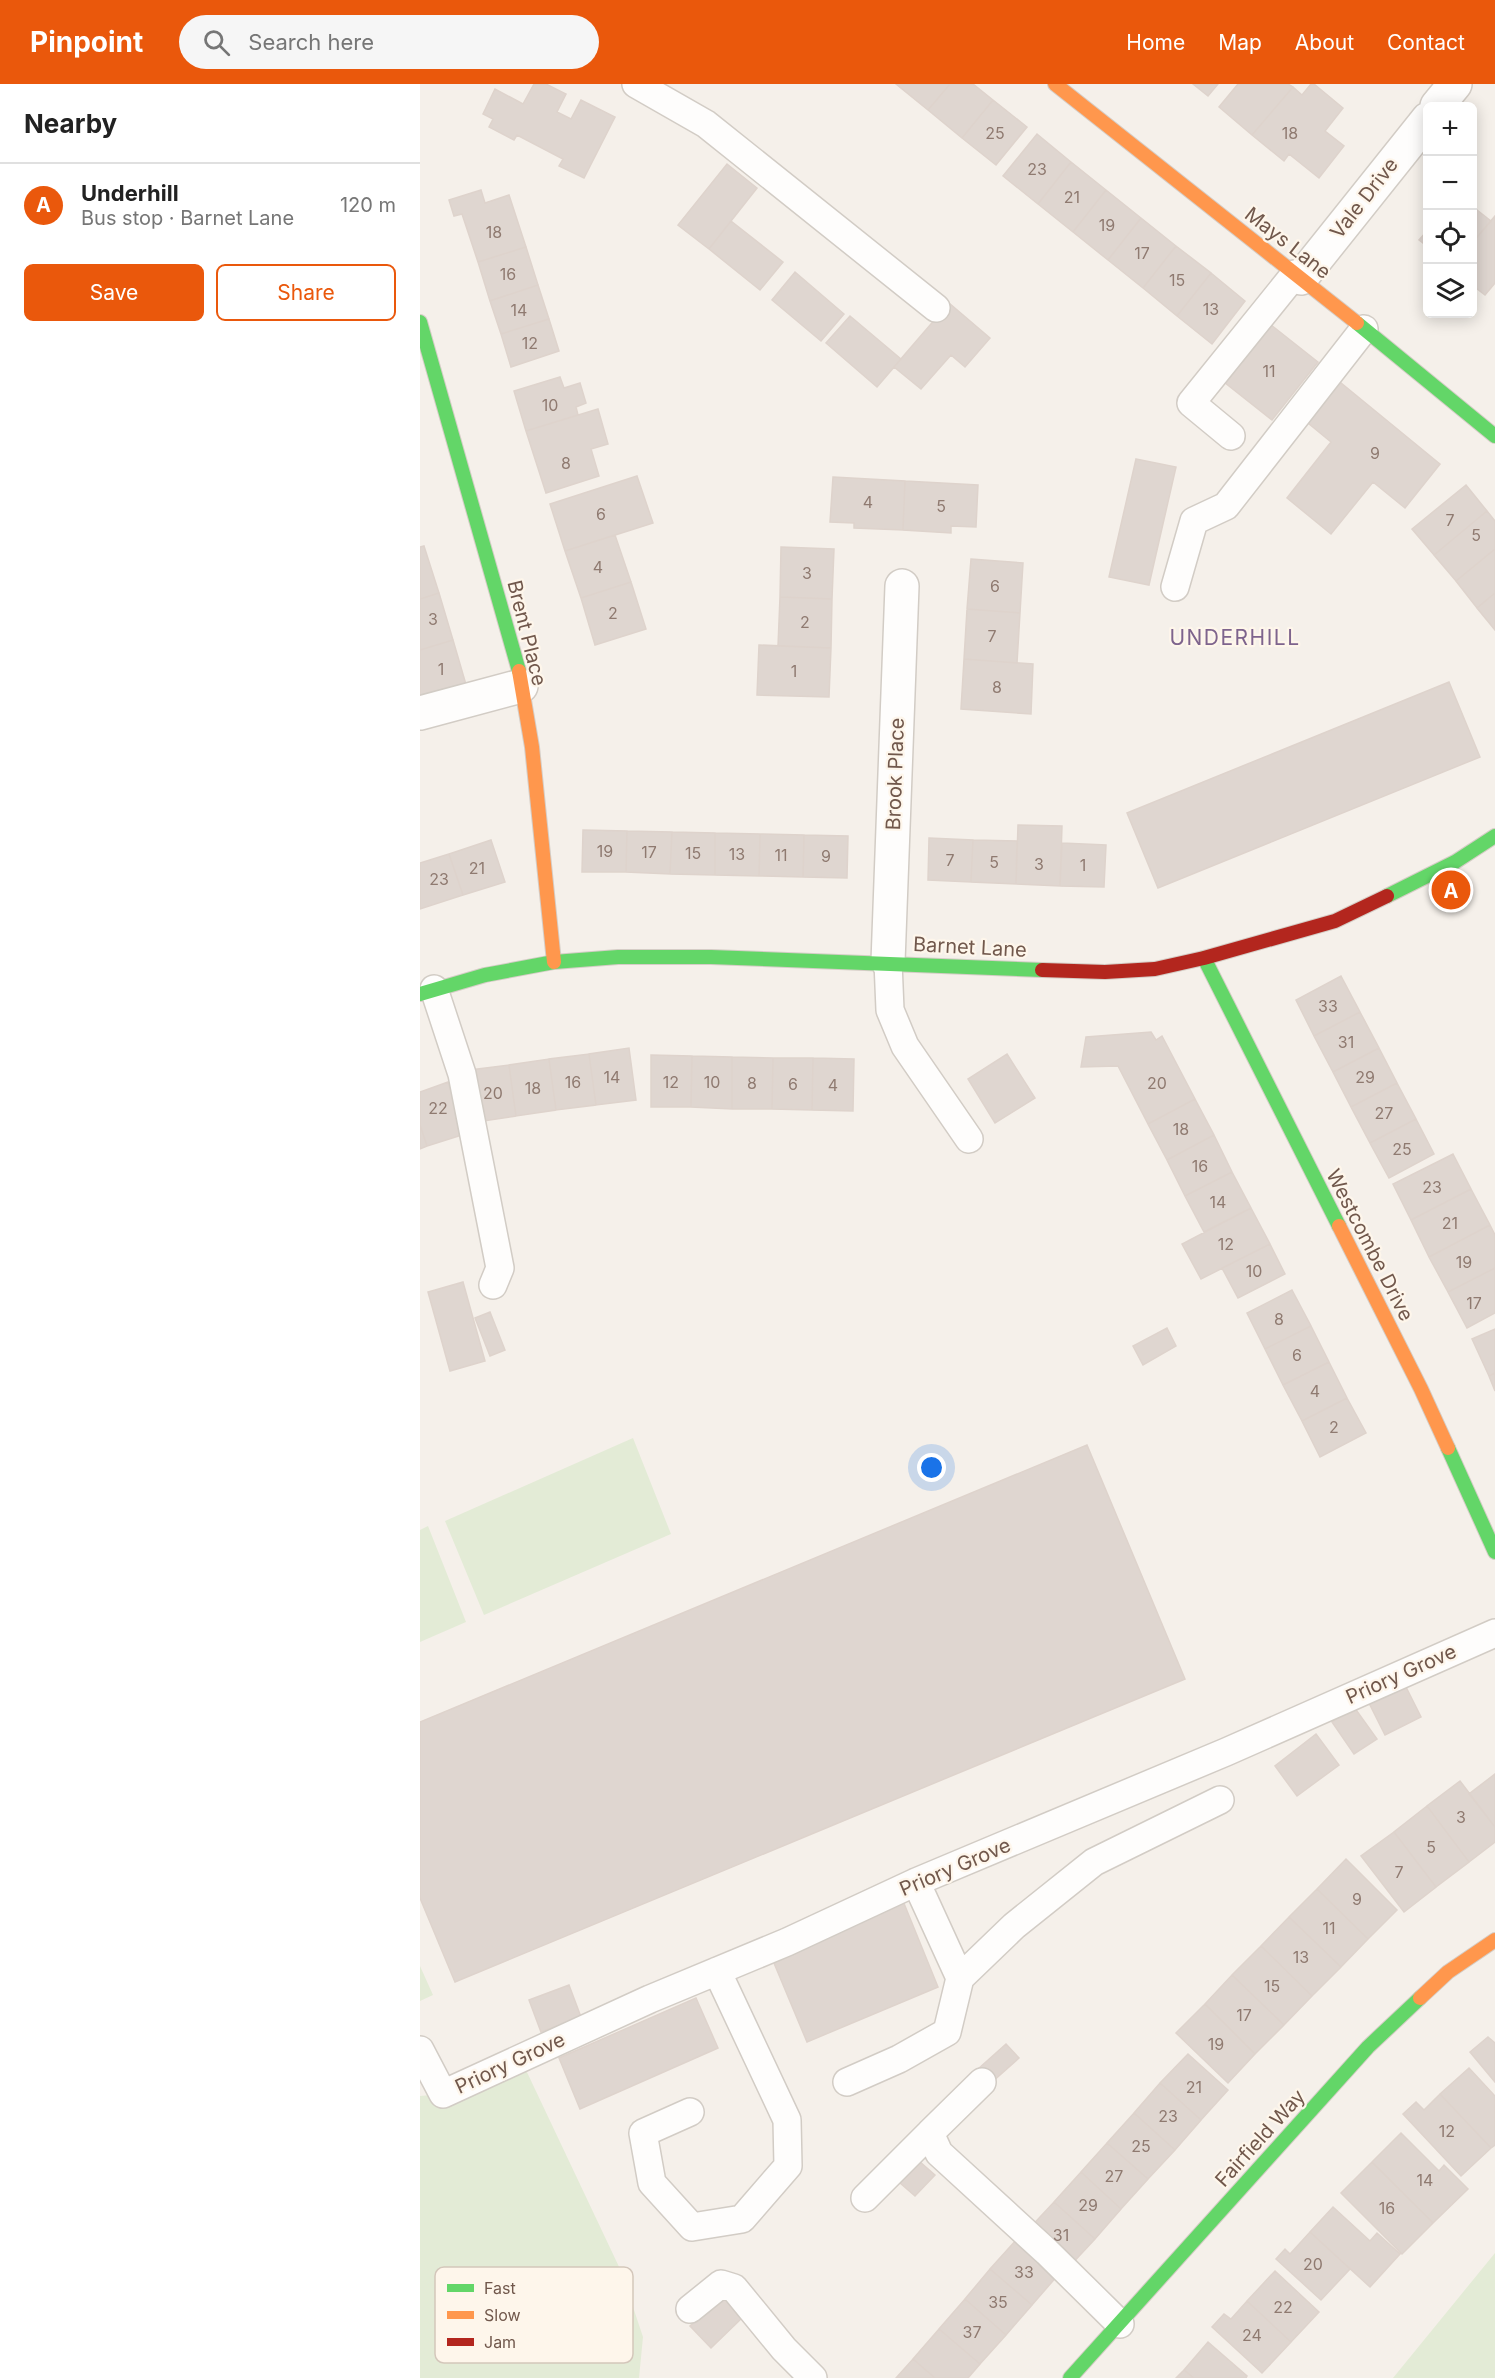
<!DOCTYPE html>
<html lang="en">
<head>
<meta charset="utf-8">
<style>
	body { margin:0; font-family:Inter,sans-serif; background:#f6f6f6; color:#222 }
	.controls { position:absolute; right:18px; top:18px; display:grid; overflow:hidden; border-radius:9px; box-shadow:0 3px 15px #0003 }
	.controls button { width:54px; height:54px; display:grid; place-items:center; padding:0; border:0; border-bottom:2px solid #e0e0e0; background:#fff; color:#222; font:30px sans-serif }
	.you { position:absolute; left:512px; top:1384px; width:21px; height:21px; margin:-15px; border:4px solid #fff; border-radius:50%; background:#1a73e8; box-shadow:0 0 0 9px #1a73e833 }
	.badge { display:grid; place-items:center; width:39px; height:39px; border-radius:50%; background:#ea580c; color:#fff; font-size:20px; font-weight:700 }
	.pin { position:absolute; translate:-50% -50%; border:3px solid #fff; box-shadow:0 2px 6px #0006 }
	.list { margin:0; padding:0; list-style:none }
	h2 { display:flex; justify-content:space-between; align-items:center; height:78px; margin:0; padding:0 24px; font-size:26px }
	h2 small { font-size:20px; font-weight:400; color:#767676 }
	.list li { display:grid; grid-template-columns:39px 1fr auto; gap:18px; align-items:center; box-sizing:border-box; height:84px; padding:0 24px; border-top:2px solid #e0e0e0 }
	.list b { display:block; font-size:22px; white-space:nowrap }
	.list p { margin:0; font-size:20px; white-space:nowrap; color:#767676 }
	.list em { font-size:20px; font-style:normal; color:#767676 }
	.actions { display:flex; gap:12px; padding:18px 24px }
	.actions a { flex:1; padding:14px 0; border:2px solid #ea580c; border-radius:9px; text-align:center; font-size:21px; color:#ea580c }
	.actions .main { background:#ea580c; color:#fff }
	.icon { flex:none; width:33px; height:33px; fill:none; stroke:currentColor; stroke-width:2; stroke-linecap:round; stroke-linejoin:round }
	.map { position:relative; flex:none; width:1075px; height:2294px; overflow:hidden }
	header { display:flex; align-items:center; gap:36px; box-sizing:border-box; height:84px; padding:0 30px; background:#ea580c; color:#fff }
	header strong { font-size:28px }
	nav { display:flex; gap:33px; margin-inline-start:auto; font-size:21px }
	.search { width:420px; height:54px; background:#f6f6f6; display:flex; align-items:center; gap:15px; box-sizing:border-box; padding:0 21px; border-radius:33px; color:#767676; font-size:22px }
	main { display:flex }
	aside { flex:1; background:#fff }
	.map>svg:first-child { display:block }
	.green { fill:#e3ebd6 }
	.building { fill:#dfd6d0; stroke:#ded3cc; stroke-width:1.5 }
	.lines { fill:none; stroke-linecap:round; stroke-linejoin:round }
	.lane-casing { stroke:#d2ccc5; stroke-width:30 }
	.street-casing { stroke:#d2ccc5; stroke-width:36 }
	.fast-casing { stroke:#d5cdc6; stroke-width:16 }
	.slow-casing { stroke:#d5cdc6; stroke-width:16 }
	.jam-casing { stroke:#d5cdc6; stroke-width:16 }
	.lane { stroke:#fefdfc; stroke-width:27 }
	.street { stroke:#fefdfc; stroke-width:33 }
	.fast { stroke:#63d668; stroke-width:14 }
	.slow { stroke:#ff974d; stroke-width:14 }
	.jam { stroke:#b3261e; stroke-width:14 }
	.labels { text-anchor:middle; stroke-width:4.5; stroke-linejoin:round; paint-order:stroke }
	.number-label { font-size:16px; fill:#8f7a70 }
	.street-label { font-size:20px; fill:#71584c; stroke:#fef6eb }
	.neighbourhood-label { font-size:21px; letter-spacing:1.5px; fill:#7e648d; stroke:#fef6eb }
	.key { fill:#fef6eb; stroke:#d4c7bb; stroke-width:1.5 }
	.key-label { font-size:16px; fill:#71584c }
</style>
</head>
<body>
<header>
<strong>Pinpoint</strong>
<div class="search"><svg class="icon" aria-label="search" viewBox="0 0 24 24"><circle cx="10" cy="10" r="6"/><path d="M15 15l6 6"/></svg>Search here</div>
<nav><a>Home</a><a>Map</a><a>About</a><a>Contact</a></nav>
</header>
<main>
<aside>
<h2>Nearby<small></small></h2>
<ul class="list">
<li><span class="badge">A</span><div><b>Underhill</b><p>Bus stop · Barnet Lane</p></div><em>120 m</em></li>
</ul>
<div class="actions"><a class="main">Save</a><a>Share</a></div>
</aside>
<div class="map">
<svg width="1075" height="2294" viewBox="0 0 1075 2294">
	<rect width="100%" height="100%" fill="#f5f0ea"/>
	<!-- green -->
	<path class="green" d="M 213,1354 L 251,1450 L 64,1531 L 25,1437 Z
		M 8,1442 L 46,1538 L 0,1558 L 0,1446 Z
		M 0,1882 L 13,1911 L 0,1917 Z
		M 105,1984 L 201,2187 L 223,2253 L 219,2294 L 0,2294 L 0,2012 L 23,2010 Z
		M 1075,2169 L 1075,2294 L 973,2294 Z"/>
	<!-- building -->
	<path class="building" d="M 114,0 L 126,0 L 146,10 L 137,28 L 151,35 L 161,16 L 195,33 L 164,94 L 139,82 L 143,75 L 97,51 L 94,56 L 69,43 L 73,35 L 63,30 L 75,5 L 103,20 Z
		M 476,0 L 530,0 L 508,26 Z
		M 530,0 L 553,0 L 573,16 L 542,54 L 508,26 Z
		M 773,0 L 798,0 L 788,12 Z
		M 818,0 L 868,0 L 873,3 L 832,51 L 799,23 Z
		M 891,0 L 894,0 L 923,24 L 905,47 L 924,62 L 899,94 L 869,70 L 864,77 L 832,51 L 873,3 L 882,11 Z
		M 573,16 L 607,43 L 576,81 L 542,54 Z
		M 617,50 L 651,78 L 618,120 L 583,92 Z
		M 651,78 L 686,106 L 653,148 L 618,120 Z
		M 307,80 L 337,104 L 289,165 L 258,141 Z
		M 61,106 L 65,119 L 89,111 L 106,163 L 58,178 L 42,130 L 34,132 L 29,116 Z
		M 686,106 L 721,134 L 688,176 L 653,148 Z
		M 1052,122 L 1071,137 L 1052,159 Z
		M 1075,132 L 1075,199 L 1065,211 L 1052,201 L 1052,159 Z
		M 721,134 L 756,162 L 723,204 L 688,176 Z
		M 311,137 L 363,178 L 340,206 L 289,165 Z
		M 1008,146 L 1008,163 L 999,156 Z
		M 756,162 L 791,189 L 757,232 L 723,204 Z
		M 106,163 L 118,201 L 70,217 L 58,178 Z
		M 375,188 L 424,230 L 401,257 L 352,216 Z
		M 791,189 L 825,217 L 792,260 L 757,232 Z
		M 118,201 L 129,235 L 81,250 L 70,217 Z
		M 529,219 L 570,254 L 545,283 L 531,271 L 501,305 L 474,283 Z
		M 430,232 L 481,275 L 457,303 L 406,259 Z
		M 129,235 L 139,267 L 91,283 L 81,250 Z
		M 846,237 L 898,278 L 852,336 L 800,295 Z
		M 140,293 L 144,304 L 160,299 L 166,319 L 156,323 L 158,331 L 106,347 L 94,307 Z
		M 915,294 L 1020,380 L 985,424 L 953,398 L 911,450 L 867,414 L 911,358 L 883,335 Z
		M 178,325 L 188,360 L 171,365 L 179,392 L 126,409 L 106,347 Z
		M 716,375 L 756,383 L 729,501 L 689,493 Z
		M 217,392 L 233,439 L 145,467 L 130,420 Z
		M 413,393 L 485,397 L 483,446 L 434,444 L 434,439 L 410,438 Z
		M 485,397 L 558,401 L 556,443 L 531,442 L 531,449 L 483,446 Z
		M 1046,401 L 1067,427 L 1014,471 L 992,445 Z
		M 1067,427 L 1075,437 L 1075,465 L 1036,497 L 1014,471 Z
		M 195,451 L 211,498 L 161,514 L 145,467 Z
		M 4,462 L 19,509 L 0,515 L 0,463 Z
		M 361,463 L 414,465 L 412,515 L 360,513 Z
		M 1075,465 L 1075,509 L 1057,524 L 1036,497 Z
		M 551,475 L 603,479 L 600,529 L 547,525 Z
		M 211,498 L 226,545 L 175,561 L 161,514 Z
		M 19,509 L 33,556 L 0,566 L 0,515 Z
		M 1075,509 L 1075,546 L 1057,524 Z
		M 360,513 L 412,515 L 411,564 L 358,562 Z
		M 547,525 L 600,529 L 597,579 L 544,575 Z
		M 33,556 L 47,604 L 0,618 L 0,566 Z
		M 339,561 L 411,564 L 409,613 L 337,611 Z
		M 544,575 L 613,580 L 611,630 L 541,625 Z
		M 1029,598 L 1060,673 L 738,804 L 707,729 Z
		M 598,741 L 642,742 L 640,802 L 596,800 Z
		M 163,746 L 207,747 L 206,788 L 162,788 Z
		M 207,747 L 252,748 L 250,790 L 206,788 Z
		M 252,748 L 295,749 L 295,791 L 250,790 Z
		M 295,749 L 340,750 L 339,792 L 295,791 Z
		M 340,750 L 384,751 L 383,793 L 339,792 Z
		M 384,751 L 428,752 L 427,794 L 383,793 Z
		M 509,754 L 553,756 L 551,798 L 508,796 Z
		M 71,756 L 85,798 L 43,811 L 29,770 Z
		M 553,756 L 597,757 L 596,800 L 551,798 Z
		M 642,759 L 686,761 L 684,803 L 640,802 Z
		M 29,770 L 43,811 L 0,825 L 0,779 Z
		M 921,892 L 940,928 L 894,952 L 876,916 Z
		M 940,928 L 959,964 L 913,988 L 894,952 Z
		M 731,948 L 736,956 L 742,952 L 775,1015 L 728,1040 L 698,982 L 661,983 L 666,953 Z
		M 209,964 L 216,1016 L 176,1021 L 169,970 Z
		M 959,964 L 977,999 L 931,1023 L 913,988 Z
		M 169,970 L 176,1021 L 136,1026 L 129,975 Z
		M 587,970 L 615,1014 L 575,1039 L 548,995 Z
		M 231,971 L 272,972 L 271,1023 L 231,1023 Z
		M 272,972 L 312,973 L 312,1025 L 271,1023 Z
		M 312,973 L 353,974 L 352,1025 L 312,1025 Z
		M 353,974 L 393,974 L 392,1026 L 352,1025 Z
		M 393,974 L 434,975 L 433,1027 L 392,1026 Z
		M 129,975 L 136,1026 L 96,1032 L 89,981 Z
		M 89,981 L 96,1032 L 57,1038 L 50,986 Z
		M 28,998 L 45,1050 L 7,1062 L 0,1041 L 0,1008 Z
		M 977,999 L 996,1035 L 950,1059 L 931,1023 Z
		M 775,1015 L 794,1051 L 747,1076 L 728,1040 Z
		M 996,1035 L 1014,1070 L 969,1094 L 950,1059 Z
		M 0,1041 L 7,1062 L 0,1065 Z
		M 794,1051 L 812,1088 L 765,1112 L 747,1076 Z
		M 1033,1070 L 1051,1105 L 991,1136 L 973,1100 Z
		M 812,1088 L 831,1124 L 784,1148 L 765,1112 Z
		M 1051,1105 L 1070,1141 L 1009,1173 L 991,1136 Z
		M 831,1124 L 850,1160 L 781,1195 L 762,1160 Z
		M 1070,1141 L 1075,1151 L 1075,1184 L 1028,1208 L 1009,1173 Z
		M 850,1160 L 865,1190 L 818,1214 L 802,1184 Z
		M 1075,1184 L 1075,1229 L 1047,1244 L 1028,1208 Z
		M 43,1198 L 65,1277 L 30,1287 L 8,1208 Z
		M 872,1206 L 891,1242 L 845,1265 L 827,1229 Z
		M 70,1228 L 85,1266 L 70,1272 L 55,1234 Z
		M 891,1242 L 909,1278 L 863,1301 L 845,1265 Z
		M 747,1244 L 756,1262 L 723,1281 L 713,1262 Z
		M 1075,1245 L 1075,1289 L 1069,1292 L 1052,1255 Z
		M 909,1278 L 927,1314 L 882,1337 L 863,1301 Z
		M 1075,1289 L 1075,1307 L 1069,1292 Z
		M 927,1314 L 946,1349 L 900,1373 L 882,1337 Z
		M 667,1361 L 765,1595 L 35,1898 L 0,1814 L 0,1638 Z
		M 983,1597 L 1001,1633 L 965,1651 L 947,1615 Z
		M 934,1623 L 957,1655 L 934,1670 L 912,1638 Z
		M 896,1650 L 919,1681 L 877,1712 L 855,1682 Z
		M 1075,1690 L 1075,1743 L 1049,1710 Z
		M 1040,1697 L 1075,1743 L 1075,1758 L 1049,1778 L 1007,1722 Z
		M 1007,1722 L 1049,1778 L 1016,1803 L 974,1748 Z
		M 974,1748 L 1016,1803 L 984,1828 L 941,1772 Z
		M 926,1775 L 977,1826 L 948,1855 L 897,1805 Z
		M 897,1805 L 948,1855 L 921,1883 L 869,1833 Z
		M 483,1817 L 518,1903 L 387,1958 L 351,1872 Z
		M 869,1833 L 921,1883 L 892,1912 L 841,1862 Z
		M 841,1862 L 892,1912 L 864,1941 L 812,1891 Z
		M 812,1891 L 864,1941 L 835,1970 L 785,1920 Z
		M 149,1901 L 161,1933 L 121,1948 L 109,1916 Z
		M 276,1914 L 298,1964 L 160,2025 L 139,1974 Z
		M 785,1920 L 835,1970 L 808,1999 L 756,1949 Z
		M 1068,1953 L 1075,1959 L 1075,1998 L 1050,1968 Z
		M 586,1960 L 599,1974 L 571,1999 L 558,1985 Z
		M 768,1970 L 808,2006 L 781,2036 L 740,1999 Z
		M 1049,1984 L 1075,2012 L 1075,2061 L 1071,2064 L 1020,2010 Z
		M 740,1999 L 781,2036 L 755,2066 L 714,2029 Z
		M 1020,2010 L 1071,2064 L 1041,2092 L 983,2030 L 996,2018 L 1004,2026 Z
		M 714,2029 L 755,2066 L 728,2095 L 687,2059 Z
		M 981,2049 L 1019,2087 L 1024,2081 L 1048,2105 L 1013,2139 L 952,2078 Z
		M 687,2059 L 728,2095 L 701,2125 L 661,2088 Z
		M 499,2077 L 515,2091 L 495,2112 L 480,2099 Z
		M 952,2078 L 1013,2139 L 982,2170 L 921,2109 Z
		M 661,2088 L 701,2125 L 675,2155 L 634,2118 Z
		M 634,2118 L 675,2155 L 648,2184 L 607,2147 Z
		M 913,2123 L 950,2157 L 957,2149 L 980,2170 L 950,2203 L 890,2148 Z
		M 890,2148 L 930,2185 L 901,2216 L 856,2175 L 865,2165 L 870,2170 Z
		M 597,2155 L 638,2191 L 612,2221 L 570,2185 Z
		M 570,2185 L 612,2221 L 586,2251 L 545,2215 Z
		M 855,2187 L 899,2228 L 871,2258 L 827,2217 Z
		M 302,2211 L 323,2233 L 291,2264 L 270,2242 Z
		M 545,2215 L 586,2251 L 560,2280 L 519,2245 Z
		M 827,2217 L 871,2258 L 842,2289 L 792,2243 L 804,2230 L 811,2235 Z
		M 519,2245 L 560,2280 L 548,2294 L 515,2294 L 493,2275 Z
		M 788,2258 L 827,2292 L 826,2294 L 774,2294 L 764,2286 Z
		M 493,2275 L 515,2294 L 476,2294 Z
		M 764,2286 L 774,2294 L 756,2294 Z"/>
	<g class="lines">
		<defs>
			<path id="lane" d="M 216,0 L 286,40 L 516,224
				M 811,352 L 771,319 L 875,190
				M 755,503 L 774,437 L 806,422 L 944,245
				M 468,878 L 470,926 L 485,962 L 549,1055
				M 14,905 L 42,990 L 80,1184 L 73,1201
				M 496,1798 L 540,1894 L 594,1842 L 674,1778 L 800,1716
				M 0,1966 L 23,2010 L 230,1915 L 367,1858 L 496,1798 L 806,1668 L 1075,1549
				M 427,1998 L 479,1975 L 527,1948 L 540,1894
				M 562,1998 L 510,2049 L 519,2069 L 627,2168 L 700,2240
				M 270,2028 L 223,2049 L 232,2099 L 272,2143 L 322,2135 L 368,2082 L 367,2036 L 297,1887
				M 445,2114 L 510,2049
				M 270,2225 L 301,2200 L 314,2204 L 364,2265 L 393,2294"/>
			<path id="street" d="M 1017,22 L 1035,0
				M 881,194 L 1008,35
				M 0,629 L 101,602
				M 468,878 L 482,502"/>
			<path id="fast" d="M 0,238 L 99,587
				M 937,239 L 1075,352
				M 967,812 L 1035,778 L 1075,752
				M 784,874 L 919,1142
				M 0,910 L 65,891 L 134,878 L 198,873 L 291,873 L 622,886
				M 1028,1364 L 1075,1468
				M 650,2294 L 948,1963 L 1000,1914"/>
			<path id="slow" d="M 635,0 L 937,239
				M 99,587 L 112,663 L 134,878
				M 919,1142 L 1001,1305 L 1028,1364
				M 1000,1914 L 1028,1888 L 1075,1856"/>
			<path id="jam" d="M 622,886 L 685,888 L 735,885 L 784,874 L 915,837 L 967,812"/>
		</defs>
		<!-- lane casing -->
		<use href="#lane" class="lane-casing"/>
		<!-- street casing -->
		<use href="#street" class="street-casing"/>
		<!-- fast casing -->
		<use href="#fast" class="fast-casing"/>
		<!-- slow casing -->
		<use href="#slow" class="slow-casing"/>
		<!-- jam casing -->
		<use href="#jam" class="jam-casing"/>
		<!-- lane -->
		<use href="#lane" class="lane"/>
		<!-- street -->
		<use href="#street" class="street"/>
		<!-- fast -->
		<use href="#fast" class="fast"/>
		<!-- slow -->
		<use href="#slow" class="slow"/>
		<!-- jam -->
		<use href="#jam" class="jam"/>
	</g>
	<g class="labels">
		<!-- number labels -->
		<g class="number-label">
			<text x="575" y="55">25</text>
			<text x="870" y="55">18</text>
			<text x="617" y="91">23</text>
			<text x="652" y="119">21</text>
			<text x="687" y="147">19</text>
			<text x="74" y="154">18</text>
			<text x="722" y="175">17</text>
			<text x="88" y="196">16</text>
			<text x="757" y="202">15</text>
			<text x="791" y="231">13</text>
			<text x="99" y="232">14</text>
			<text x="110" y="265">12</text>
			<text x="849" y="293">11</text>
			<text x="130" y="327">10</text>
			<text x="955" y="375">9</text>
			<text x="146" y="385">8</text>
			<text x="448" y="424">4</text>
			<text x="521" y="428">5</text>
			<text x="181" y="436">6</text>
			<text x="1030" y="442">7</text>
			<text x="1056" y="457">5</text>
			<text x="178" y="489">4</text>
			<text x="387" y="495">3</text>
			<text x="575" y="508">6</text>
			<text x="193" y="535">2</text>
			<text x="13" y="541">3</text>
			<text x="385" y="544">2</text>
			<text x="572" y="558">7</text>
			<text x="21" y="591">1</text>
			<text x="374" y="593">1</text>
			<text x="577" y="609">8</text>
			<text x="185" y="773">19</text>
			<text x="229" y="774">17</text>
			<text x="273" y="775">15</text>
			<text x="317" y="776">13</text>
			<text x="361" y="777">11</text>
			<text x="406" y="778">9</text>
			<text x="530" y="782">7</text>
			<text x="574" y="784">5</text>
			<text x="619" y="786">3</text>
			<text x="663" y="787">1</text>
			<text x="57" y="790">21</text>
			<text x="19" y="801">23</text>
			<text x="908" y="928">33</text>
			<text x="926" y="964">31</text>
			<text x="192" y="999">14</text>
			<text x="945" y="999">29</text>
			<text x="153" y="1004">16</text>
			<text x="251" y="1004">12</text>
			<text x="292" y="1004">10</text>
			<text x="332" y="1005">8</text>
			<text x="737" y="1005">20</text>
			<text x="373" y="1006">6</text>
			<text x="413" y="1007">4</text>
			<text x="113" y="1010">18</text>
			<text x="73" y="1015">20</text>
			<text x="18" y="1030">22</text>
			<text x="964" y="1035">27</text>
			<text x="761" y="1051">18</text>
			<text x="982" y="1071">25</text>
			<text x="780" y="1088">16</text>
			<text x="1012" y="1109">23</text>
			<text x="798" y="1124">14</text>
			<text x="1030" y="1145">21</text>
			<text x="806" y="1166">12</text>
			<text x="1044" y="1184">19</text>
			<text x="834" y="1193">10</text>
			<text x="1054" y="1225">17</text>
			<text x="859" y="1241">8</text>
			<text x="877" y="1277">6</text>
			<text x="895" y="1313">4</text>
			<text x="914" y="1349">2</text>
			<text x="1041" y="1739">3</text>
			<text x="1011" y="1769">5</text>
			<text x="979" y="1794">7</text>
			<text x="937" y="1821">9</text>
			<text x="909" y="1850">11</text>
			<text x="881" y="1879">13</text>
			<text x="852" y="1908">15</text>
			<text x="824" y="1937">17</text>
			<text x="796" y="1966">19</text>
			<text x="774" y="2009">21</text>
			<text x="748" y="2038">23</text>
			<text x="1027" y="2053">12</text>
			<text x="721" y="2068">25</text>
			<text x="694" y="2098">27</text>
			<text x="1005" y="2102">14</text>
			<text x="668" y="2127">29</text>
			<text x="967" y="2130">16</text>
			<text x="641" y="2157">31</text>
			<text x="893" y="2186">20</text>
			<text x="604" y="2194">33</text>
			<text x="578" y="2224">35</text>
			<text x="863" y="2229">22</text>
			<text x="552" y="2254">37</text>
			<text x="832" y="2257">24</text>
		</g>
		<!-- street labels -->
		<g class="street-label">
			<text transform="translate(944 114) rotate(-52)" y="7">Vale Drive</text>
			<text transform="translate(868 159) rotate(38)" y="7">Mays Lane</text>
			<text transform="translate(107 549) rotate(76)" y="7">Brent Place</text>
			<text transform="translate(475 690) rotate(-88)" y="7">Brook Place</text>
			<text transform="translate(550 863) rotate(3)" y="7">Barnet Lane</text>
			<text transform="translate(950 1161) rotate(63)" y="7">Westcombe Drive</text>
			<text transform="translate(981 1590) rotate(-24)" y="7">Priory Grove</text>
			<text transform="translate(535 1783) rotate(-23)" y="7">Priory Grove</text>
			<text transform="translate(90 1979) rotate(-25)" y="7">Priory Grove</text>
			<text transform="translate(840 2054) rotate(-48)" y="7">Fairfield Way</text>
		</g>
		<!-- neighbourhood labels -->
		<g class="neighbourhood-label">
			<text x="815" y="561">UNDERHILL</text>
		</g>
	</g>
	<!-- legend -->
	<rect x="15" y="2183" width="198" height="96" rx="9" class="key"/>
	<rect x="27" y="2200" width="27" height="8" fill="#63d668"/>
	<rect x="27" y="2227" width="27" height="8" fill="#ff974d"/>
	<rect x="27" y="2254" width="27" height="8" fill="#b3261e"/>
	<g class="key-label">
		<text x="64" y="2210">Fast</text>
		<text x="64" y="2237">Slow</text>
		<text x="64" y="2264">Jam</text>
	</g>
</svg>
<div class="controls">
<button>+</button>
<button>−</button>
<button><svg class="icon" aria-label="locate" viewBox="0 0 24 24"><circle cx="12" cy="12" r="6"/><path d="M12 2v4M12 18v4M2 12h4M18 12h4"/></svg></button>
<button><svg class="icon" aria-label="layers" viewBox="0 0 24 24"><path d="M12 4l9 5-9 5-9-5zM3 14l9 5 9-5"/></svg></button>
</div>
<div class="you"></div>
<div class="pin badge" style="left:1031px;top:806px">A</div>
</div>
</main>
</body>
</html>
